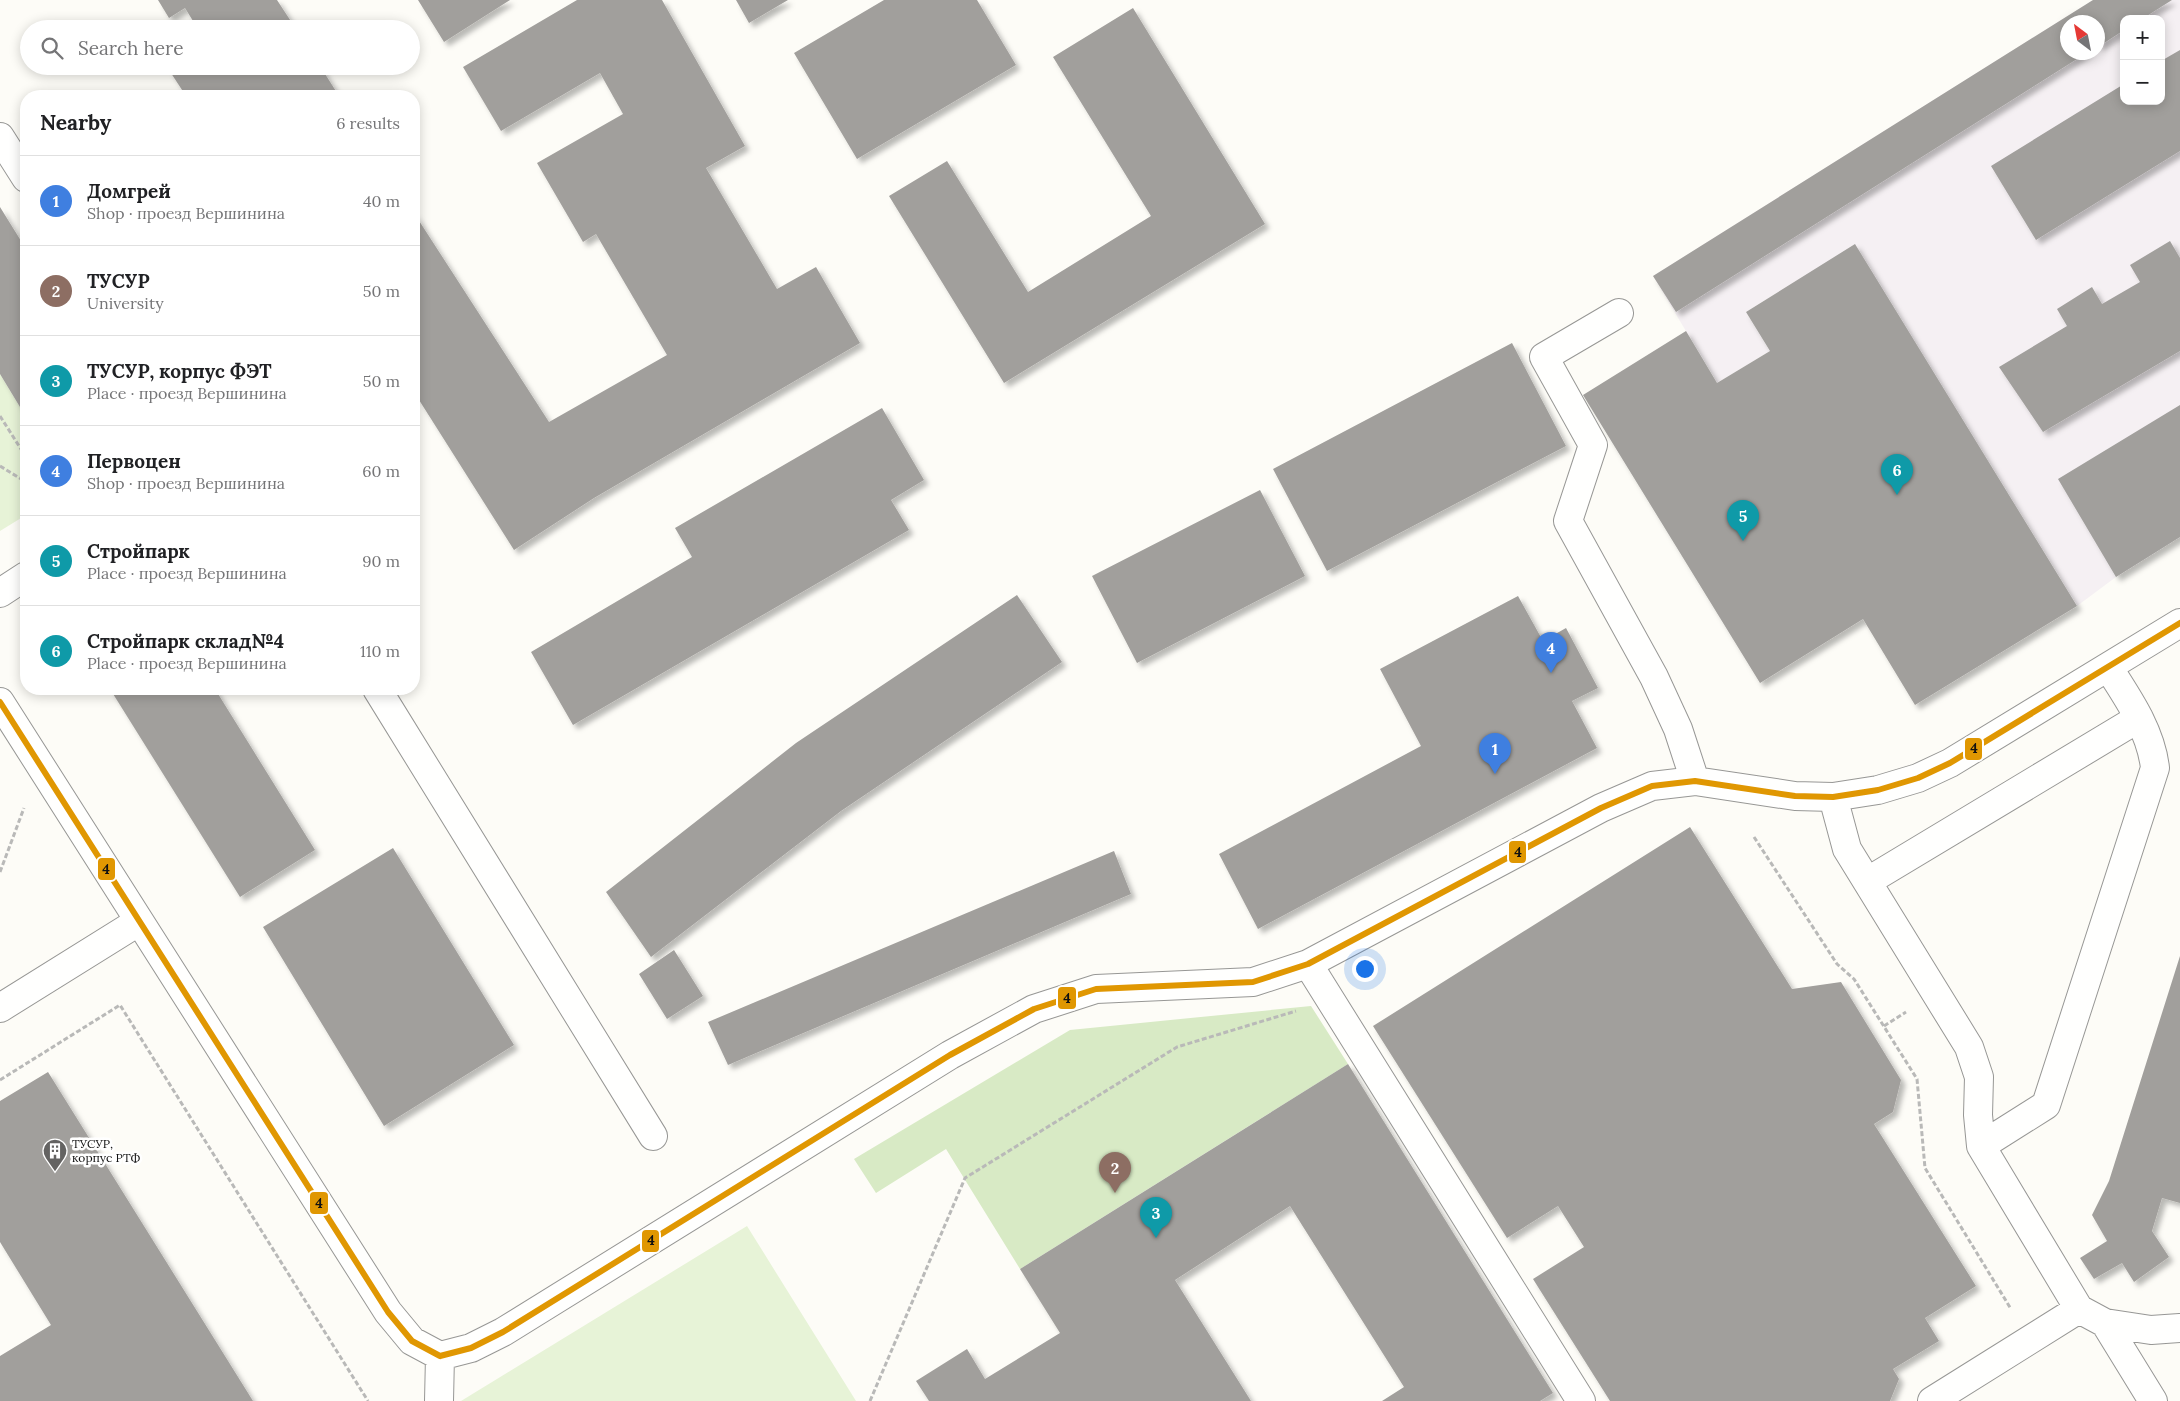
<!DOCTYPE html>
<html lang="en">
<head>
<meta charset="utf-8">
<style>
	body { margin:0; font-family:Lora,serif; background:#f2f2f2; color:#202124 }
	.controls { position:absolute; right:15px; top:15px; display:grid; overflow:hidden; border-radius:10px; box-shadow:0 2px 12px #0003 }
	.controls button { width:45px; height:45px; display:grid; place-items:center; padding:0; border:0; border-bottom:1px solid #e0e0e0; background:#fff; color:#202124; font:25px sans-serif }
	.compass { position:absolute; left:2060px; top:15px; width:45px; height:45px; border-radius:50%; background:#fff; box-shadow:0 2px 12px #0003; rotate:328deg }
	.you { position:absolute; left:1364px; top:968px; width:18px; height:18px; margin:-12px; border:4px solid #fff; border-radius:50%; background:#1a73e8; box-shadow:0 0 0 8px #1a73e833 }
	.badge { display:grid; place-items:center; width:32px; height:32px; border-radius:50%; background:#b45309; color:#fff; font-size:16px; font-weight:700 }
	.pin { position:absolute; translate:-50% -41px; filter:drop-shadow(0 1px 2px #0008) }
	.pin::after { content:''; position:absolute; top:26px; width:18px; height:15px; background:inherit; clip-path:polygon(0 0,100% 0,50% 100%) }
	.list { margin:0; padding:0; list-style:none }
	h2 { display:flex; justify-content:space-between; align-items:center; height:65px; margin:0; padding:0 20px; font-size:21px }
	h2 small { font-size:16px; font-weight:400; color:#757577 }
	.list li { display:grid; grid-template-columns:32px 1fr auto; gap:15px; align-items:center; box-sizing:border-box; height:90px; padding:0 20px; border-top:1px solid #e0e0e0 }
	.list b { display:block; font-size:19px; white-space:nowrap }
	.list p { margin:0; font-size:16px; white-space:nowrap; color:#757577 }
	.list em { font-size:16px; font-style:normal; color:#757577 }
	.icon { flex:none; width:28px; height:28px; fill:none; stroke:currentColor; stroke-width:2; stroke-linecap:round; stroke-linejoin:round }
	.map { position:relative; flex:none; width:2180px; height:1401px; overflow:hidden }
	.search { position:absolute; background:#fff; box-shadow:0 2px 12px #0003; left:20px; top:20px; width:400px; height:55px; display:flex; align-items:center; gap:12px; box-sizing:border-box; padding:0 18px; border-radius:28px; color:#757577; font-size:19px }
	.panel { position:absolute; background:#fff; box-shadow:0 2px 12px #0003; left:20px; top:90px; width:400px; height:605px; border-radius:20px }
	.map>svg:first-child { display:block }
	.industrial { fill:#f5f0f3; fill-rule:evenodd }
	.green { fill:#e7f3d7 }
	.forest { fill:#d8eac5 }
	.building { fill:#a19f9c; filter:url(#shadow) }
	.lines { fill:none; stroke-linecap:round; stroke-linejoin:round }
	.minor-casing { stroke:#979795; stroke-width:30 }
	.path { stroke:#b9b9b8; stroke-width:3; stroke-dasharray:5 2.5; stroke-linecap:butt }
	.minor { stroke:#fffffe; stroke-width:28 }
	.bus-1-casing { stroke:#fff; stroke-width:10 }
	.bus-1 { stroke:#e09702; stroke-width:6 }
	.labels { text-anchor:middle; stroke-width:5; stroke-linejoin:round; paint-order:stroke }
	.poi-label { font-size:12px; fill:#111; stroke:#fff; text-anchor:start }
	.line-badge { stroke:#fff; stroke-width:2 }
	.pale-badge-label { font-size:14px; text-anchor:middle; font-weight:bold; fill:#111 }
</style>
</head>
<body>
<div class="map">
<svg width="2180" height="1401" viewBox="0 0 2180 1401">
	<defs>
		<filter id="shadow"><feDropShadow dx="4.5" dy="4.5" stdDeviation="2.5" flood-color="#0004"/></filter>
	</defs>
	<rect width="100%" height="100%" fill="#fdfcf7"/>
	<!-- industrial -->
	<path class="industrial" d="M 2093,0 L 2180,0 L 2180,537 L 2116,577 L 2077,606 L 1855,245 L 1746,312 L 1770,351 L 1717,383 L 1653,276 ZM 2124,19 L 2161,19 L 2161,101 L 2124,101 ZM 2068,22 L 2098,22 L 2098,52 L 2068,52 Z"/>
	<!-- green -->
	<path class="green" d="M 0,374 L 26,417 L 26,515 L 0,531 Z
		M 747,1226 L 856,1401 L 461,1401 Z"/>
	<!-- forest -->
	<path class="forest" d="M 1311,1006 L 1348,1064 L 1020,1269 L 946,1149 L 876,1193 L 854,1159 L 1070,1030 Z"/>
	<!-- building -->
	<path class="building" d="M 158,0 L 277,0 L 296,29 L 198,29 L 185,8 L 169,18 Z
		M 418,0 L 510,0 L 444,42 Z
		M 577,0 L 662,0 L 745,146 L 706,168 L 777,289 L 816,267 L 860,343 L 594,498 L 514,550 L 414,392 L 414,213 L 549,422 L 667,355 L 596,234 L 583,242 L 537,163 L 623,114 L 600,73 L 501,131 L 463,67 Z
		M 736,0 L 788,0 L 749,23 Z
		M 884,0 L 977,0 L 1016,65 L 857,159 L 794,53 Z
		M 2093,0 L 2172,0 L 2142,19 L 2124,19 L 2124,30 L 2098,47 L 2098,22 L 2068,22 L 2068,52 L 2088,52 L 1676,312 L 1653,276 Z
		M 1133,8 L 1265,224 L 1004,383 L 889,196 L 947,161 L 1028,292 L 1151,216 L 1053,57 Z
		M 2180,50 L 2180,151 L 2036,240 L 1991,166 L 2124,84 L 2124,101 L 2161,101 L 2161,61 Z
		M 175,66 L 320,66 L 339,96 L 186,96 L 169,70 Z
		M 0,207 L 26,249 L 26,417 L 0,374 Z
		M 2170,241 L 2180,258 L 2180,351 L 2043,432 L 1999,367 L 2067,326 L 2057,309 L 2092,287 L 2102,304 L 2140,282 L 2130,265 Z
		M 1855,244 L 2077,606 L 1915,705 L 1863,619 L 1760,683 L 1583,395 L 1686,331 L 1717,383 L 1770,351 L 1746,312 Z
		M 1512,343 L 1566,446 L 1327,571 L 1273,469 Z
		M 2180,405 L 2180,537 L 2116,577 L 2058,479 Z
		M 882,408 L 924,480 L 891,500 L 909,530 L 573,725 L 531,652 L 692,557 L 675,528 Z
		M 1260,490 L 1305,576 L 1137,663 L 1092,576 Z
		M 1017,595 L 1062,662 L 841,811 L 651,957 L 606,892 L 796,743 Z
		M 1518,596 L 1543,641 L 1566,628 L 1598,688 L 1572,701 L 1597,748 L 1258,929 L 1219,854 L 1421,746 L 1380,669 Z
		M 110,689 L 215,689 L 315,850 L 240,897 Z
		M 1690,827 L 1792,989 L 1841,982 L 1901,1080 L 1893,1112 L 1874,1124 L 1976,1286 L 1925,1318 L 1939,1341 L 1893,1369 L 1899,1379 L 1890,1401 L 1610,1401 L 1533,1279 L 1584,1247 L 1558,1206 L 1507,1238 L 1373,1026 Z
		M 393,848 L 514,1045 L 384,1126 L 263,927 Z
		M 1114,851 L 1131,894 L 728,1065 L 708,1022 Z
		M 674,950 L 703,996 L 667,1019 L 639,974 Z
		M 2180,956 L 2180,1203 L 2162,1198 L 2152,1231 L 2169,1257 L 2134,1282 L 2122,1263 L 2094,1279 L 2080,1258 L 2107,1241 L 2092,1215 L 2109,1181 Z
		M 1348,1064 L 1553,1393 L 1540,1401 L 1382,1401 L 1404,1387 L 1290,1206 L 1175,1280 L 1251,1401 L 929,1401 L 916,1381 L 967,1349 L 985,1379 L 1060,1333 L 1020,1269 Z
		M 48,1072 L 253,1401 L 0,1401 L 0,1356 L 51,1325 L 0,1242 L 0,1101 Z"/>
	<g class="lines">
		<defs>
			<path id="minor" d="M 0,137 L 26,178
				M 1619,313 L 1544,357 L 1593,445 L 1568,521 L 1654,677 L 1678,729 L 1695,781
				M 0,593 L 26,576
				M 377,689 L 653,1136
				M 0,702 L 388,1312 L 412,1341 L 440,1356
				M 1833,797 L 1847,849 L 1969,1047 L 1979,1077 L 1978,1115 L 1981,1146
				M 1868,881 L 2139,718
				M 1308,964 L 1581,1401
				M 0,1008 L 138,922
				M 2079,1309 L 2105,1323 L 2151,1330 L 2180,1328
				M 2105,1323 L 2153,1401
				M 440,1356 L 471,1348 L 503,1332 L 950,1055 L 1034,1009 L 1096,989 L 1253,982 L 1308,964 L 1601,808 L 1652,786 L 1695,781 L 1795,796 L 1833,797 L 1878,790 L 1918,778 L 1950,763 L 2180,623
				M 439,1401 L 440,1356
				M 1932,1401 L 2079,1309 L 1981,1146 L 2046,1105 L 2155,768 C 2151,731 2128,698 2108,667"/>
		</defs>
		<!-- minor casing -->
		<use href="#minor" class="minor-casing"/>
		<!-- path -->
		<path class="path" d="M 0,416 L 26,457
			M 0,466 L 26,482
			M 1754,837 L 1837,964 L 1854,979 L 1917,1079 L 1925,1168 L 2011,1309
			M 0,872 L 24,808
			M 1884,1026 L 1906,1012
			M 0,1080 L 120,1005 L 368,1401
			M 870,1401 L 965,1178 L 1177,1047 L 1296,1011"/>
		<!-- minor -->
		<use href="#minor" class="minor"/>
		<defs>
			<path id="bus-1" d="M 0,702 L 388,1312 L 412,1341 L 440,1356
				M 440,1356 L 471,1348 L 503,1332 L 950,1055 L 1034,1009 L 1096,989 L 1253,982 L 1308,964 L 1601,808 L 1652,786 L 1695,781 L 1795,796 L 1833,797 L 1878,790 L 1918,778 L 1950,763 L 2180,623"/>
		</defs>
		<!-- bus-1 casing -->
		<use href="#bus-1" class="bus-1-casing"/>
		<!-- bus-1 -->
		<use href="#bus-1" class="bus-1"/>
	</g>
	<!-- icons -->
	<defs>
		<symbol id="building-pin" viewBox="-11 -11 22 30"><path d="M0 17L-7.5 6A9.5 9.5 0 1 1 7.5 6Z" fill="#646362" stroke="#fff"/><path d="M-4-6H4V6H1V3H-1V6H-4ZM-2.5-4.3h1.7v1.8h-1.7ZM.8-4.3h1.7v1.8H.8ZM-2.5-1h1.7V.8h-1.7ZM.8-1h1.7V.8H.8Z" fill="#fff"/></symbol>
	</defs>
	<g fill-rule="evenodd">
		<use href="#building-pin" x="41" y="1137" width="28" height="38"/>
	</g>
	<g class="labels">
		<!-- poi labels -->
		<g class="poi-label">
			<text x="72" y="1148">ТУСУР,<tspan x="72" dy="14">корпус РТФ</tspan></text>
		</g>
	</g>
	<g class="line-badge">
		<rect x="1964" y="737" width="19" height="24" rx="5" fill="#e09702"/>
		<rect x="1508" y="840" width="19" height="24" rx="5" fill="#e09702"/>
		<rect x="97" y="857" width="19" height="24" rx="5" fill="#e09702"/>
		<rect x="1057" y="986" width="20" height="24" rx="5" fill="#e09702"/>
		<rect x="309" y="1191" width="20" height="24" rx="5" fill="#e09702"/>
		<rect x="641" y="1229" width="19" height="24" rx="5" fill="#e09702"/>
	</g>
	<g class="pale-badge-label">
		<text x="1974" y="753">4</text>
		<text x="1518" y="857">4</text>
		<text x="106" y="874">4</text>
		<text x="1067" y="1003">4</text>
		<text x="319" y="1208">4</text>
		<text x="651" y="1245">4</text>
	</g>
</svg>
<div class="controls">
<button>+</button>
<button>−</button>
</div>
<svg class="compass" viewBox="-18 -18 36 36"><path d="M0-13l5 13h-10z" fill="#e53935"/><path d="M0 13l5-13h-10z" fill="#757577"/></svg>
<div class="you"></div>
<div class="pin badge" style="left:1495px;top:774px;background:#3f7fe0">1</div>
<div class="pin badge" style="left:1115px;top:1193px;background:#8d6e63">2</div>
<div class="pin badge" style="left:1156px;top:1238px;background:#0f9aa8">3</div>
<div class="pin badge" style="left:1551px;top:673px;background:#3f7fe0">4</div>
<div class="pin badge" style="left:1743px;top:541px;background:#0f9aa8">5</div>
<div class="pin badge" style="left:1897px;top:495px;background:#0f9aa8">6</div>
<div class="search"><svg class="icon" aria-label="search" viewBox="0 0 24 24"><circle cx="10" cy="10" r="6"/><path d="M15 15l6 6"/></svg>Search here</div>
<section class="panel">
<h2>Nearby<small>6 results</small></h2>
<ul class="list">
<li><span class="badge" style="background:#3f7fe0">1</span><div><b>Домгрей</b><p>Shop · проезд Вершинина</p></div><em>40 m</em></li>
<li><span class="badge" style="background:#8d6e63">2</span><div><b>ТУСУР</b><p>University</p></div><em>50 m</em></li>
<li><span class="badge" style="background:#0f9aa8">3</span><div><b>ТУСУР, корпус ФЭТ</b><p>Place · проезд Вершинина</p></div><em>50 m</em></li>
<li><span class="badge" style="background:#3f7fe0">4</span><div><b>Первоцен</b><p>Shop · проезд Вершинина</p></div><em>60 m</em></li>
<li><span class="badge" style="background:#0f9aa8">5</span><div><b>Стройпарк</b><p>Place · проезд Вершинина</p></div><em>90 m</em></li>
<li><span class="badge" style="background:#0f9aa8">6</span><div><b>Стройпарк склад№4</b><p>Place · проезд Вершинина</p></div><em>110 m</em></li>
</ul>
</section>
</div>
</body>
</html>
